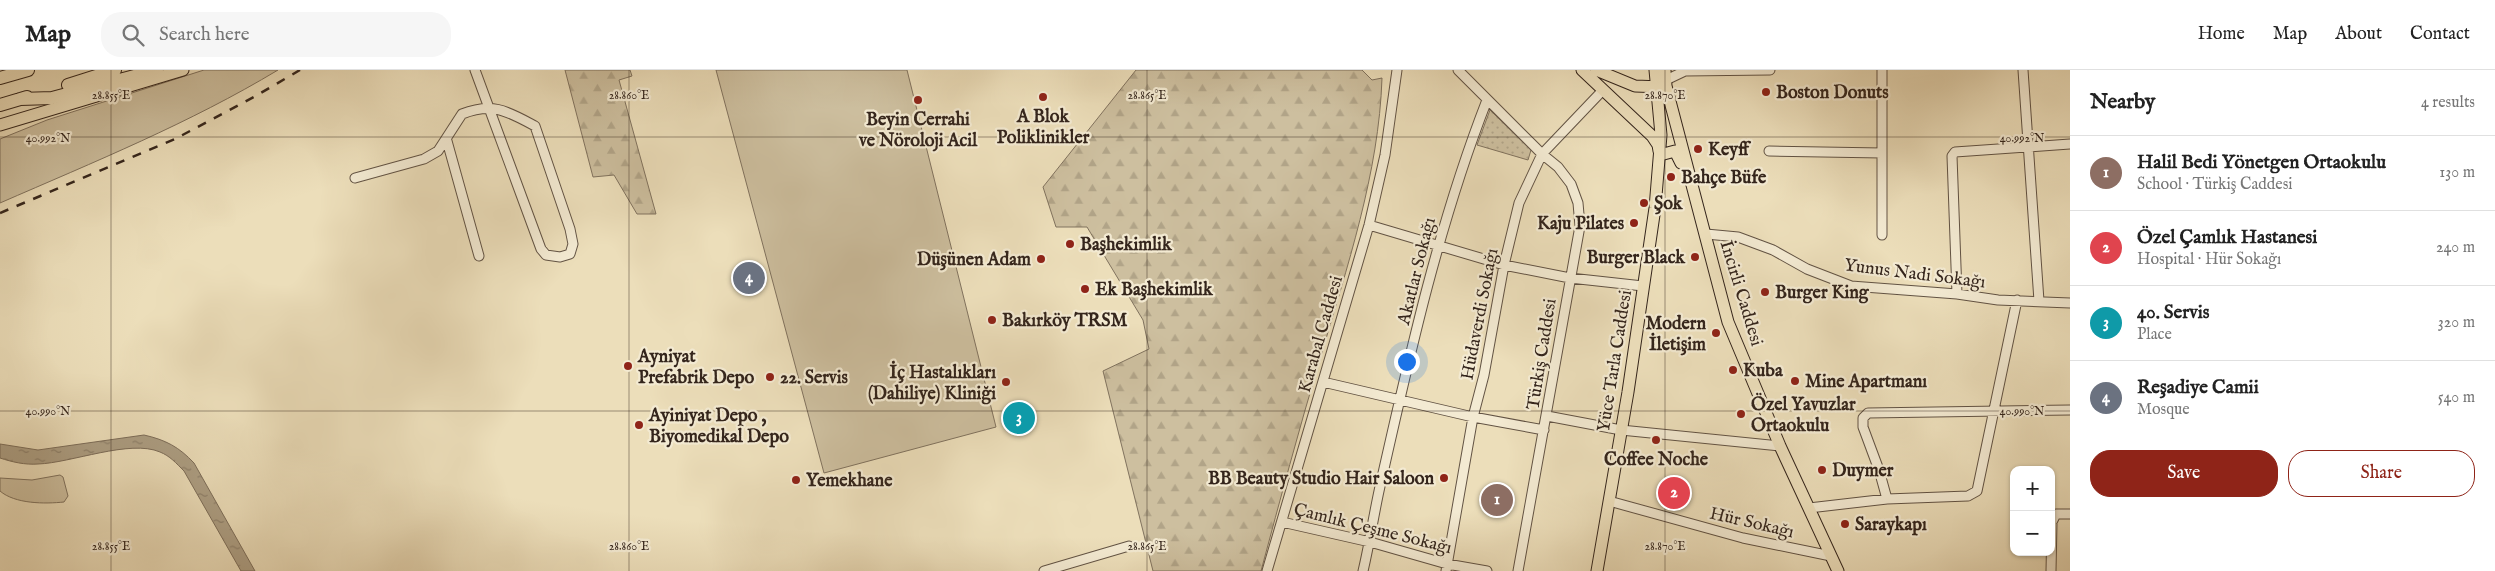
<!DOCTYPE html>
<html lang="en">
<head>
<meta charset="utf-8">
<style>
	body { margin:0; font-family:"IM FELL English",serif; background:#f6f6f6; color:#222 }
	.controls { position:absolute; right:15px; bottom:15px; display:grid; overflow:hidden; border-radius:10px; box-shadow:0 1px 4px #0004 }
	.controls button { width:45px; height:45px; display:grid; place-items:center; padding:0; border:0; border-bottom:1px solid #e0e0e0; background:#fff; color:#222; font:25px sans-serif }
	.you { position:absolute; left:1406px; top:291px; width:18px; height:18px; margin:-12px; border:4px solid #fff; border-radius:50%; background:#1a73e8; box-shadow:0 0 0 8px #1a73e833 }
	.badge { display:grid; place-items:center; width:32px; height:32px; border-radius:50%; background:#8f2418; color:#fff; font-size:16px; font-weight:700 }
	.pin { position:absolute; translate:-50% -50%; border:2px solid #fff; box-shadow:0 1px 5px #0006 }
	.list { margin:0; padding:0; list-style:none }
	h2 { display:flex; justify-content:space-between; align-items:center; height:65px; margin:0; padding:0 20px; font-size:21px }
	h2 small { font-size:16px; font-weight:400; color:#767676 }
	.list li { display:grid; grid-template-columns:32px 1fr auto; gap:15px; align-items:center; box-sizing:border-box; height:75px; padding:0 20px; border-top:1px solid #e0e0e0 }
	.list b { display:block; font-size:19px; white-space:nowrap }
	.list p { margin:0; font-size:16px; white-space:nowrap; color:#767676 }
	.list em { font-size:16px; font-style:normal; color:#767676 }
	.actions { display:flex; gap:10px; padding:15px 20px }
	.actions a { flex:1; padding:11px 0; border:1px solid #8f2418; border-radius:20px; text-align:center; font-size:18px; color:#8f2418 }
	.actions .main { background:#8f2418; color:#fff }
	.icon { flex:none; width:28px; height:28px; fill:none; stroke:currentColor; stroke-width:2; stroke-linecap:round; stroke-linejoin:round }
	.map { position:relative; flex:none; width:2070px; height:501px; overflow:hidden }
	header { display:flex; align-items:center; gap:30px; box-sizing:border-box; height:70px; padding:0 25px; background:#fff; border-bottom:1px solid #e0e0e0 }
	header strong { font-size:24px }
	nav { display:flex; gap:28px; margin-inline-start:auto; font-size:18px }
	.search { width:350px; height:45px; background:#f6f6f6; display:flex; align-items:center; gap:12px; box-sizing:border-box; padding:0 18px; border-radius:20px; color:#767676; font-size:19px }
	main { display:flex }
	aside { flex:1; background:#fff }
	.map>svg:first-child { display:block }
	.grass { fill:#cdbf9f; stroke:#80725e }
	.forest { fill:url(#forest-firs); stroke:#80725e }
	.park { fill:url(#park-dots); stroke:#80725e }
	.water { fill:url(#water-ripples); stroke:#7d6e5a }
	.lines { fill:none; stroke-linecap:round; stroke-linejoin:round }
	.minor-casing { stroke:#625344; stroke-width:11 }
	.major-casing { stroke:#34251c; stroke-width:13 }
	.highway-casing { stroke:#34251c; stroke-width:14 }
	.minor { stroke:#f3ead2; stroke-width:9 }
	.major { stroke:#ecdeba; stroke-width:11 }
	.highway { stroke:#ecdeba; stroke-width:12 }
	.rail { stroke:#34251c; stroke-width:2.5; stroke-dasharray:9 9; stroke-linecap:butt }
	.ticks { fill:none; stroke:#34251c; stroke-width:1; stroke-opacity:0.45 }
	.poi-dot { fill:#8f2418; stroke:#f3ead2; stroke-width:2 }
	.labels { text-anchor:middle; stroke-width:4.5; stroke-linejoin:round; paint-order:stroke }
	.poi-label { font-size:18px; font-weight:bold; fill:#34251c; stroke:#f3ead2; text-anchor:start }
	.street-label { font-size:18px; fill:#34251c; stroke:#f3ead2 }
	.ticks-label { font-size:12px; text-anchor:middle; fill:#34251c; stroke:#f3ead2; stroke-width:4.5; stroke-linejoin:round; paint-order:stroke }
</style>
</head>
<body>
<header>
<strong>Map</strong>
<div class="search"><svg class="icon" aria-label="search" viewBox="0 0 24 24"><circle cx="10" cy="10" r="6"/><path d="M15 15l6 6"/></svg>Search here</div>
<nav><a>Home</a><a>Map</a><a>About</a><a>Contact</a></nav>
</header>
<main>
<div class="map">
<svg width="2070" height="501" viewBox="0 0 2070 501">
	<defs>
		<pattern id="forest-firs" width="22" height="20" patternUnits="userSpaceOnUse" patternTransform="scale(1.25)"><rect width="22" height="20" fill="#cdbf9f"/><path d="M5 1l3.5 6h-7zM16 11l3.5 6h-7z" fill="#b1a488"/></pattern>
		<pattern id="park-dots" width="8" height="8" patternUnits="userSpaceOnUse" patternTransform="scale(1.25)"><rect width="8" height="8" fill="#cdbf9f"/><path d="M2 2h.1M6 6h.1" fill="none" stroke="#b1a488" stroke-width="1.8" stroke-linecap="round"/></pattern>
		<pattern id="water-ripples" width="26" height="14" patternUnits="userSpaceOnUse" patternTransform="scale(1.25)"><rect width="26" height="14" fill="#ad9f84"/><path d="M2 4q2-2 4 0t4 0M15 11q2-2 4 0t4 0" fill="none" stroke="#8e816b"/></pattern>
	</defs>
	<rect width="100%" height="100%" fill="#ecdeba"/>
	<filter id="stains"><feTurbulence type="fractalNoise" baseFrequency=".004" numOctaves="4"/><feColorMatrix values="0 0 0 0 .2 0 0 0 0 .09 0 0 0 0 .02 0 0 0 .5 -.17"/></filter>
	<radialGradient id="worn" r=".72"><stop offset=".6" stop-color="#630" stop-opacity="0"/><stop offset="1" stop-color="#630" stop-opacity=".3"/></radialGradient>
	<!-- grass -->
	<path class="grass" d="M 204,0 L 278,0 C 190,53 94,92 0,133 L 0,69 L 47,50 Z
		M 716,0 L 907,0 L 996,357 L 824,403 Z
		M 60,405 L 63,407 L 68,426 L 64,432 C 45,434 15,434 0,421 L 0,408 L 32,410 Z"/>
	<!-- forest -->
	<path class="forest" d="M 565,0 L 630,0 L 632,6 L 619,10 L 656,144 L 637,144 L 614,105 L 593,107 Z
		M 1136,0 L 1362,0 L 1372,10 L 1382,8 C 1379,103 1347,197 1320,289 C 1299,359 1280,430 1261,501 L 1153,501 L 1103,301 L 1149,279 L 1143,250 L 1087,157 L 1056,157 L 1043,117 Z"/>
	<!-- park -->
	<path class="park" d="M 1490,40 L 1531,80 L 1528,90 L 1477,75 Z"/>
	<!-- water -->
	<path class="water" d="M 144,365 C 166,370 179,377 194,393 L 255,501 L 241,501 L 184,401 C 176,393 170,386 160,382 C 130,369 71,393 38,394 C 25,395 12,392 0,388 L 0,374 L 38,380 Z"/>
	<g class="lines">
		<defs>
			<path id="minor" d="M 1458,0 L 1542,84 L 1558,97 L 1571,114 L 1578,133 L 1580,156 L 1518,501
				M 2023,0 L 2039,231
				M 1666,10 L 1685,1 L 1770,0
				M 447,71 L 479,186
				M 1769,81 L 1882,83
				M 355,108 L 424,89 L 438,81 L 462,44 C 493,32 507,41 535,56 L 570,159 L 573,174 L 570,184 L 560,187 L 546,185 L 541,179 L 475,0
				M 1369,155 L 1504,195 L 1570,208 L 1643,216
				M 1706,164 L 1738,167 L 1773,180 L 1807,199 L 1851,216 L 1957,224 L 1998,230 L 2070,233
				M 1882,165 L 1882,0
				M 1957,224 L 1952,86 L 1955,82 L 2070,74
				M 1323,312 L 1473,347 L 1544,360
				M 1547,346 L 1621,360 L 1780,376
				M 1887,429 L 1879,400 L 1863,357 L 1863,348 L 1868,343 L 2070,340
				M 1609,431 L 1743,468 L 1831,486
				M 1809,438 L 1887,429 L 1968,426 L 1977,421 L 2017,230
				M 1282,452 L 1370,472 L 1447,494 L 1487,501
				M 1044,501 L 1129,476
				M 1267,501 L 1369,155 L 1385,85 L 1397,0
				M 1363,501 C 1370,472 1374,442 1381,412 C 1410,283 1439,153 1487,30
				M 1446,501 L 1473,347 L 1484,305 L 1504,195 L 1519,133 L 1542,84 L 1603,20
				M 2051,501 L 2052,452 L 2056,444 L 2070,444"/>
			<path id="major" d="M 1582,0 L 1652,66 L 1658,75 L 1659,81
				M 1596,0 L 1635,16 L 1662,17
				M 1665,0 L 1666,16 L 1728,252 L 1780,376 L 1838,501
				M 0,55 L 183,0
				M 1660,85 L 1675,81 L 1681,93
				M 1597,501 L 1628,322 L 1655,138 L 1661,65 L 1655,0"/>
			<path id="highway" d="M 0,8 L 28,0
				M 68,15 L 115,0
				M 20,29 L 52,28 L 157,0
				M 0,35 L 27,27"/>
		</defs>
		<!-- minor casing -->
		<use href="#minor" class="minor-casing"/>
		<!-- major casing -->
		<use href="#major" class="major-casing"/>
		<!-- highway casing -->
		<use href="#highway" class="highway-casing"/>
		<!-- minor -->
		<use href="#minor" class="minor"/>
		<!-- major -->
		<use href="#major" class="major"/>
		<!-- highway -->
		<use href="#highway" class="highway"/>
		<!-- rail -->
		<path class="rail" d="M 0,143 L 175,69 L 254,27 L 300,0"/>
	</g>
	<!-- ticks -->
	<path class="ticks" d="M 111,0 L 111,501M 629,0 L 629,501M 1147,0 L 1147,501M 1665,0 L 1665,501M 0,67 L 2070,67M 0,341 L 2070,341"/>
	<!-- markers -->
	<g class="poi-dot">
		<circle cx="1766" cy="22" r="5"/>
		<circle cx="1043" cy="27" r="5"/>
		<circle cx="918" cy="30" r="5"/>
		<circle cx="1698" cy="79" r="5"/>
		<circle cx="1671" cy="107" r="5"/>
		<circle cx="1644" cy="133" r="5"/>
		<circle cx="1634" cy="153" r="5"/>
		<circle cx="1070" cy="174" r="5"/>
		<circle cx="1695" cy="187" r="5"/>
		<circle cx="1041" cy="189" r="5"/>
		<circle cx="1085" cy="219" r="5"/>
		<circle cx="1765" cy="222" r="5"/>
		<circle cx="992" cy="250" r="5"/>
		<circle cx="1716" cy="263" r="5"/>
		<circle cx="628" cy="296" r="5"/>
		<circle cx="1733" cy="300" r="5"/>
		<circle cx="770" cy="307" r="5"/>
		<circle cx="1795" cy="311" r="5"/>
		<circle cx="1006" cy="312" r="5"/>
		<circle cx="1741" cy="344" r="5"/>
		<circle cx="639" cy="355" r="5"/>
		<circle cx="1656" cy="370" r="5"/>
		<circle cx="1822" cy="400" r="5"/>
		<circle cx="1444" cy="408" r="5"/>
		<circle cx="796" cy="410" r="5"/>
		<circle cx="1845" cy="454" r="5"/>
	</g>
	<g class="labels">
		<!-- poi labels -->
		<g class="poi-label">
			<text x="1776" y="28">Boston Donuts</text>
			<text x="1043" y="52" text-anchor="middle">A Blok<tspan x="1043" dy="21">Poliklinikler</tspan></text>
			<text x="918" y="55" text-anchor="middle">Beyin Cerrahi<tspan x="918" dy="21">ve Nöroloji Acil</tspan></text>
			<text x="1708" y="85">Keyff</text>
			<text x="1681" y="113">Bahçe Büfe</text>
			<text x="1654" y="139">Şok</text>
			<text x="1624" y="159" text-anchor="end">Kaju Pilates</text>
			<text x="1080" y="180">Başhekimlik</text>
			<text x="1685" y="193" text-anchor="end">Burger Black</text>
			<text x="1031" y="195" text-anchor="end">Düşünen Adam</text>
			<text x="1095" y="225">Ek Başhekimlik</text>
			<text x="1775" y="228">Burger King</text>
			<text x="1002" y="256">Bakırköy TRSM</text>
			<text x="1706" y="259" text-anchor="end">Modern<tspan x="1706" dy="21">İletişim</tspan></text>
			<text x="638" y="292">Ayniyat<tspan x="638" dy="21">Prefabrik Depo</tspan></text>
			<text x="1743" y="306">Kuba</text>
			<text x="996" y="308" text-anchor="end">İç Hastalıkları<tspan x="996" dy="21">(Dahiliye) Kliniği</tspan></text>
			<text x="780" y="313">22. Servis</text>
			<text x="1805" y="317">Mine Apartmanı</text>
			<text x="1751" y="340">Özel Yavuzlar<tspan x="1751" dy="21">Ortaokulu</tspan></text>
			<text x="649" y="351">Ayiniyat Depo ,<tspan x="649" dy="21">Biyomedikal Depo</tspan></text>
			<text x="1656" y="395" text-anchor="middle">Coffee Noche</text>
			<text x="1832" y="406">Duymer</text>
			<text x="1434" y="414" text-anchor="end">BB Beauty Studio Hair Saloon</text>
			<text x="806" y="416">Yemekhane</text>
			<text x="1855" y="460">Saraykapı</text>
		</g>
		<!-- street labels -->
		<g class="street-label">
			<text transform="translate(1416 201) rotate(-76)" y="6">Akatlar Sokağı</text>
			<text transform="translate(1915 203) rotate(7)" y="6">Yunus Nadi Sokağı</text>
			<text transform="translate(1742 223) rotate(73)" y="6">İncirli Caddesi</text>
			<text transform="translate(1479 244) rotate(-79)" y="6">Hüdaverdi Sokağı</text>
			<text transform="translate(1320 264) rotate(-74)" y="6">Karabal Caddesi</text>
			<text transform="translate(1541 284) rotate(-81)" y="6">Türkiş Caddesi</text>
			<text transform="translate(1614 291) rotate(-81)" y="6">Yüce Tarla Caddesi</text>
			<text transform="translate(1752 452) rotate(13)" y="6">Hür Sokağı</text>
			<text transform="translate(1373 458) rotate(14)" y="6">Çamlık Çeşme Sokağı</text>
		</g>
	</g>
	<g class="ticks-label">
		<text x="111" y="29">28.855°E</text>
		<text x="629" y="29">28.860°E</text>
		<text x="1147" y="29">28.865°E</text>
		<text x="1665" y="29">28.870°E</text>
		<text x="48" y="72">40.992°N</text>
		<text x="2022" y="72">40.992°N</text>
		<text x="48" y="345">40.990°N</text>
		<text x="2022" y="345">40.990°N</text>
		<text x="111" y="480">28.855°E</text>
		<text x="629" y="480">28.860°E</text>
		<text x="1147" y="480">28.865°E</text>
		<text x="1665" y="480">28.870°E</text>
	</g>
	<rect width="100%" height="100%" filter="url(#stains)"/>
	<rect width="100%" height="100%" fill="url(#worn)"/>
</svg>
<div class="controls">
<button>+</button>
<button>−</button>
</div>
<div class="you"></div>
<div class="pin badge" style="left:1497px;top:430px;background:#8d6e63">1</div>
<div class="pin badge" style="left:1674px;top:423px;background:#e0444e">2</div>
<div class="pin badge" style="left:1019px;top:348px;background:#0f9aa8">3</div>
<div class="pin badge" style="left:749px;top:208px;background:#6b7280">4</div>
</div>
<aside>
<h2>Nearby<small>4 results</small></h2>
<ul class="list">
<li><span class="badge" style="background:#8d6e63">1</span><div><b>Halil Bedi Yönetgen Ortaokulu</b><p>School · Türkiş Caddesi</p></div><em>130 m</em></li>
<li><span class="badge" style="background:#e0444e">2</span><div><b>Özel Çamlık Hastanesi</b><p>Hospital · Hür Sokağı</p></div><em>240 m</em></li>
<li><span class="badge" style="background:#0f9aa8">3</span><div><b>40. Servis</b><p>Place</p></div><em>320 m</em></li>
<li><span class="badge" style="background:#6b7280">4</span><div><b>Reşadiye Camii</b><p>Mosque</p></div><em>540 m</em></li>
</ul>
<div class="actions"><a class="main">Save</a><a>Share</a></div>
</aside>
</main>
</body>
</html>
